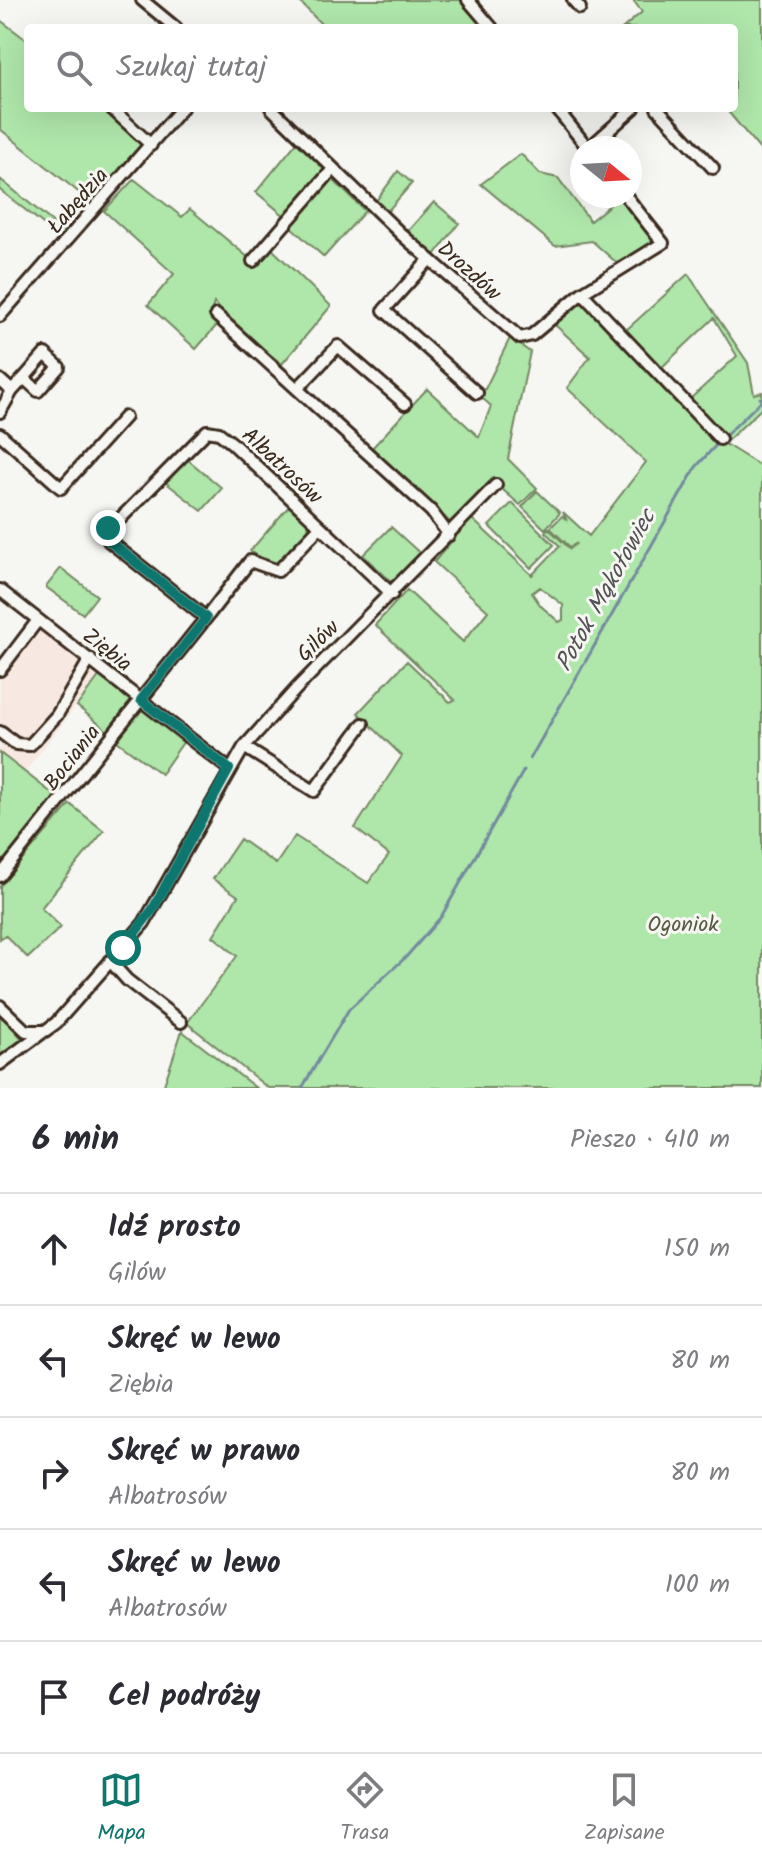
<!DOCTYPE html>
<html lang="pl">
<head>
<meta charset="utf-8">
<style>
	body { margin:0; font-family:Kalam,sans-serif; background:#f2f2f3; color:#2b2b33 }
	.compass { position:absolute; left:570px; top:136px; width:72px; height:72px; border-radius:50%; background:#fff; box-shadow:0 8px 32px #0002; rotate:108deg }
	.stop { position:absolute; width:24px; height:24px; margin:-18px; border:6px solid #0f766e; border-radius:50%; background:#fff }
	.stop.end { background:#0f766e; border-color:#fff; box-shadow:0 2px 8px #0008 }
	.list { margin:0; padding:0; list-style:none }
	h2 { display:flex; justify-content:space-between; align-items:center; height:104px; margin:0; padding:0 32px; font-size:34px }
	h2 small { font-size:26px; font-weight:400; color:#7c7c81 }
	.list li { display:grid; grid-template-columns:52px 1fr auto; gap:24px; align-items:center; box-sizing:border-box; height:112px; padding:0 32px; border-top:2px solid #e1e1e2 }
	.list b { display:block; font-size:30px; white-space:nowrap }
	.list p { margin:0; font-size:26px; white-space:nowrap; color:#7c7c81 }
	.list em { font-size:26px; font-style:normal; color:#7c7c81 }
	.icon { flex:none; width:44px; height:44px; fill:none; stroke:currentColor; stroke-width:2; stroke-linecap:round; stroke-linejoin:round }
	.map { position:relative; flex:none; width:762px; height:1088px; overflow:hidden }
	.search { position:absolute; background:#fff; box-shadow:0 8px 32px #0002; left:24px; right:24px; top:24px; height:88px; display:flex; align-items:center; gap:20px; box-sizing:border-box; padding:0 28px; border-radius:8px; color:#7c7c81; font-size:30px }
	.sheet { height:664px; background:#fff }
	nav { display:flex; justify-content:space-around; align-items:center; box-sizing:border-box; height:112px; border-top:2px solid #e1e1e2; background:#fff; font-size:22px; color:#7c7c81 }
	nav a { display:grid; justify-items:center; gap:4px }
	nav .on { color:#0f766e }
	.map>svg:first-child { display:block }
	.built { fill:#f7e9e2 }
	.green { fill:#afe6aa; stroke:#758864; stroke-width:2; fill-rule:evenodd }
	.lines { fill:none; stroke-linecap:round; stroke-linejoin:round }
	.stream { stroke:#738b9f; stroke-width:3 }
	.minor-casing { stroke:#3b2a1e; stroke-width:16 }
	.minor { stroke:#f6f6f2; stroke-width:10 }
	.route { stroke:#0f766e; stroke-width:10 }
	.labels { text-anchor:middle; stroke-width:6; stroke-linejoin:round; paint-order:stroke }
	.street-label { font-size:22px; fill:#3b2a1e; stroke:#f6f6f2 }
	.park-label { font-size:22px; fill:#585941; stroke:#f6f6f2 }
	.water-label { font-size:24px; font-style:italic; fill:#525254; stroke:#f6f6f2 }
</style>
</head>
<body>
<div class="map">
<svg width="762" height="1088" viewBox="0 0 762 1088">
	<rect width="100%" height="100%" fill="#f6f6f2"/>
	<filter id="ink" filterUnits="userSpaceOnUse"><feTurbulence type="fractalNoise" baseFrequency=".0125" numOctaves="2"/><feDisplacementMap in="SourceGraphic" scale="16" xChannelSelector="R" yChannelSelector="G"/><feConvolveMatrix kernelMatrix="1 2 1 2 8 2 1 2 1" color-interpolation-filters="sRGB"/></filter>
	<g filter="url(#ink)">
		<!-- built -->
		<path class="built" d="M 38,628 L 100,675 L 25,772 L 0,753 L 0,677 Z"/>
		<!-- green -->
		<path class="green" d="M 298,0 L 461,0 L 485,28 L 325,28 Z
			M 633,0 L 762,0 L 762,152 L 725,108 L 734,108 L 734,28 L 623,28 L 642,12 Z
			M 0,20 L 28,41 L 28,108 L 106,108 L 143,141 L 142,149 L 97,202 L 92,203 L 0,129 Z
			M 297,142 L 323,164 L 324,174 L 286,217 L 256,192 Z
			M 521,154 L 540,174 L 558,178 L 590,221 L 621,196 L 654,240 L 653,244 L 618,264 L 592,241 L 555,246 L 481,184 Z
			M 398,171 L 412,183 L 386,213 L 376,201 Z
			M 330,177 L 365,211 L 324,257 L 290,226 Z
			M 0,179 L 67,234 L 60,237 L 0,190 Z
			M 134,179 L 182,217 L 190,209 L 249,258 L 271,248 L 331,306 L 282,364 L 230,323 L 214,303 L 211,312 L 217,325 L 196,349 L 148,305 L 174,274 L 104,211 Z
			M 434,202 L 459,223 L 435,255 L 407,232 Z
			M 688,274 L 748,363 L 754,394 L 762,392 L 762,408 L 728,440 L 690,399 L 737,356 L 714,318 L 661,368 L 625,331 Z
			M 583,300 L 709,434 L 762,467 L 762,1088 L 268,1088 L 187,1023 L 237,956 L 213,936 L 238,896 L 213,879 L 240,839 L 276,864 L 295,836 L 368,883 L 389,855 L 355,828 L 402,756 L 358,713 L 407,661 L 450,702 L 455,700 L 375,625 L 407,590 L 463,642 L 488,611 L 434,562 L 471,518 L 532,575 L 560,546 L 545,532 L 548,528 L 570,549 L 577,543 L 570,547 L 550,528 L 562,516 L 566,519 L 563,512 L 589,536 L 646,462 L 567,388 L 590,357 L 554,324 ZM 540,587 L 563,605 L 563,620 L 559,622 L 541,606 L 532,593 Z
			M 510,338 L 530,352 L 508,459 L 537,488 L 520,505 L 494,482 L 453,525 L 372,448 L 427,389 L 479,437 L 491,406 L 481,397 Z
			M 187,459 L 222,488 L 202,511 L 165,482 Z
			M 537,491 L 560,513 L 545,529 L 522,507 Z
			M 512,503 L 554,545 L 531,568 L 489,526 Z
			M 290,505 L 309,522 L 308,532 L 278,566 L 271,567 L 250,551 Z
			M 391,527 L 423,556 L 396,586 L 363,555 Z
			M 61,568 L 97,596 L 83,614 L 46,587 Z
			M 100,675 L 134,702 L 110,733 L 77,706 Z
			M 141,707 L 184,741 L 161,774 L 117,741 Z
			M 0,753 L 58,798 L 0,870 Z
			M 70,804 L 104,831 L 41,908 L 61,927 L 28,958 L 5,935 L 0,939 L 0,886 Z
			M 0,1014 L 24,1041 L 0,1057 Z
			M 182,1031 L 256,1088 L 163,1088 Z"/>
		<g class="lines">
			<!-- stream -->
			<path class="stream" d="M 724,437 L 762,400 L 760,398
				M 530,759 L 696,467 L 717,444
				M 302,1088 L 349,1009 L 406,957 L 441,917 L 524,770"/>
			<defs>
				<path id="minor" d="M 142,0 L 176,28
					M 468,0 L 492,28
					M 573,0 L 580,8
					M 111,108 L 151,145
					M 271,108 L 402,235 L 520,338 L 532,335 L 582,293 L 663,243 L 626,196
					M 556,108 L 588,148
					M 657,108 L 713,168
					M 589,148 L 634,108
					M 429,260 L 384,310 L 477,393
					M 253,261 L 333,169
					M 582,293 L 720,439
					M 216,315 L 431,511 L 449,535
					M 0,316 L 182,108
					M 0,380 L 12,391 L 0,412
					M 298,388 L 338,346 L 405,404
					M 12,391 L 24,378 L 38,391 L 59,367 L 45,354 L 24,378
					M 0,434 L 61,488 L 125,417
					M 0,590 L 229,769
					M 206,618 L 250,561 L 278,571 L 320,527
					M 0,670 L 38,620
					M 0,732 L 16,744 L 30,745 L 57,715 L 90,659
					M 244,747 L 314,791 L 363,724
					M 0,876 L 206,618 L 109,541 L 106,533 L 207,431 L 219,433 L 232,443 L 392,594
					M 110,961 L 127,980 L 181,1022
					M 0,1006 L 26,1031 L 45,1031 L 56,1023 L 144,923 L 244,747 L 297,688 L 496,485
					M 0,1064 L 43,1032"/>
			</defs>
			<!-- minor casing -->
			<use href="#minor" class="minor-casing"/>
			<!-- minor -->
			<use href="#minor" class="minor"/>
		</g>
	</g>
	<g class="lines" filter="url(#ink)">
		<!-- route -->
		<path class="route" d="M 108,528 L 109,541 L 206,618 L 141,700 L 229,769 L 153,909 L 123,948"/>
	</g>
	<g class="labels">
		<!-- street labels -->
		<g class="street-label">
			<text transform="translate(77 200) rotate(-49)" y="8">Łabędzia</text>
			<text transform="translate(470 270) rotate(42)" y="8">Drozdów</text>
			<text transform="translate(283 465) rotate(43)" y="8">Albatrosów</text>
			<text transform="translate(317 640) rotate(-44)" y="8">Gilów</text>
			<text transform="translate(108 649) rotate(38)" y="8">Ziębia</text>
			<text transform="translate(71 757) rotate(-52)" y="8">Bociania</text>
		</g>
		<!-- park labels -->
		<g class="park-label">
			<text x="683" y="931">Ogoniok</text>
		</g>
		<!-- water labels -->
		<g class="water-label">
			<text transform="translate(605 590) rotate(-61)" y="8">Potok Mąkołowiec</text>
		</g>
	</g>
</svg>
<svg class="compass" viewBox="-18 -18 36 36"><path d="M0-13l5 13h-10z" fill="#e53935"/><path d="M0 13l5-13h-10z" fill="#7c7c81"/></svg>
<div class="stop" style="left:123px;top:948px"></div>
<div class="stop end" style="left:108px;top:528px"></div>
<div class="search"><svg class="icon" aria-label="search" viewBox="0 0 24 24"><circle cx="10" cy="10" r="6"/><path d="M15 15l6 6"/></svg>Szukaj tutaj</div>
</div>
<section class="sheet">
<h2>6 min<small>Pieszo · 410 m</small></h2>
<ul class="list">
<li><svg class="icon" aria-label="ahead" viewBox="0 0 24 24"><path d="M12 20V5M6 11l6-6 6 6"/></svg><div><b>Idź prosto</b><p>Gilów</p></div><em>150 m</em></li>
<li><svg class="icon" aria-label="left" viewBox="0 0 24 24"><path d="M17 20v-9H6M10 6l-5 5 5 5"/></svg><div><b>Skręć w lewo</b><p>Ziębia</p></div><em>80 m</em></li>
<li><svg class="icon" aria-label="right" viewBox="0 0 24 24"><path d="M7 20v-9h11M14 6l5 5-5 5"/></svg><div><b>Skręć w prawo</b><p>Albatrosów</p></div><em>80 m</em></li>
<li><svg class="icon" aria-label="left" viewBox="0 0 24 24"><path d="M17 20v-9H6M10 6l-5 5 5 5"/></svg><div><b>Skręć w lewo</b><p>Albatrosów</p></div><em>100 m</em></li>
<li><svg class="icon" aria-label="arrive" viewBox="0 0 24 24"><path d="M6 21V4h12l-3 4 3 4H6"/></svg><div><b>Cel podróży</b></div></li>
</ul>
</section>
<nav>
<a class="on"><svg class="icon" aria-label="map" viewBox="0 0 24 24"><path d="M3 6l6-2 6 2 6-2v14l-6 2-6-2-6 2zM9 4v14M15 6v14"/></svg>Mapa</a>
<a><svg class="icon" aria-label="directions" viewBox="0 0 24 24"><path d="M12 3l9 9-9 9-9-9zM9 14v-3h6M13 9l2 2-2 2"/></svg>Trasa</a>
<a><svg class="icon" aria-label="saved" viewBox="0 0 24 24"><path d="M7 4h10v16l-5-4-5 4z"/></svg>Zapisane</a>
</nav>
</body>
</html>
